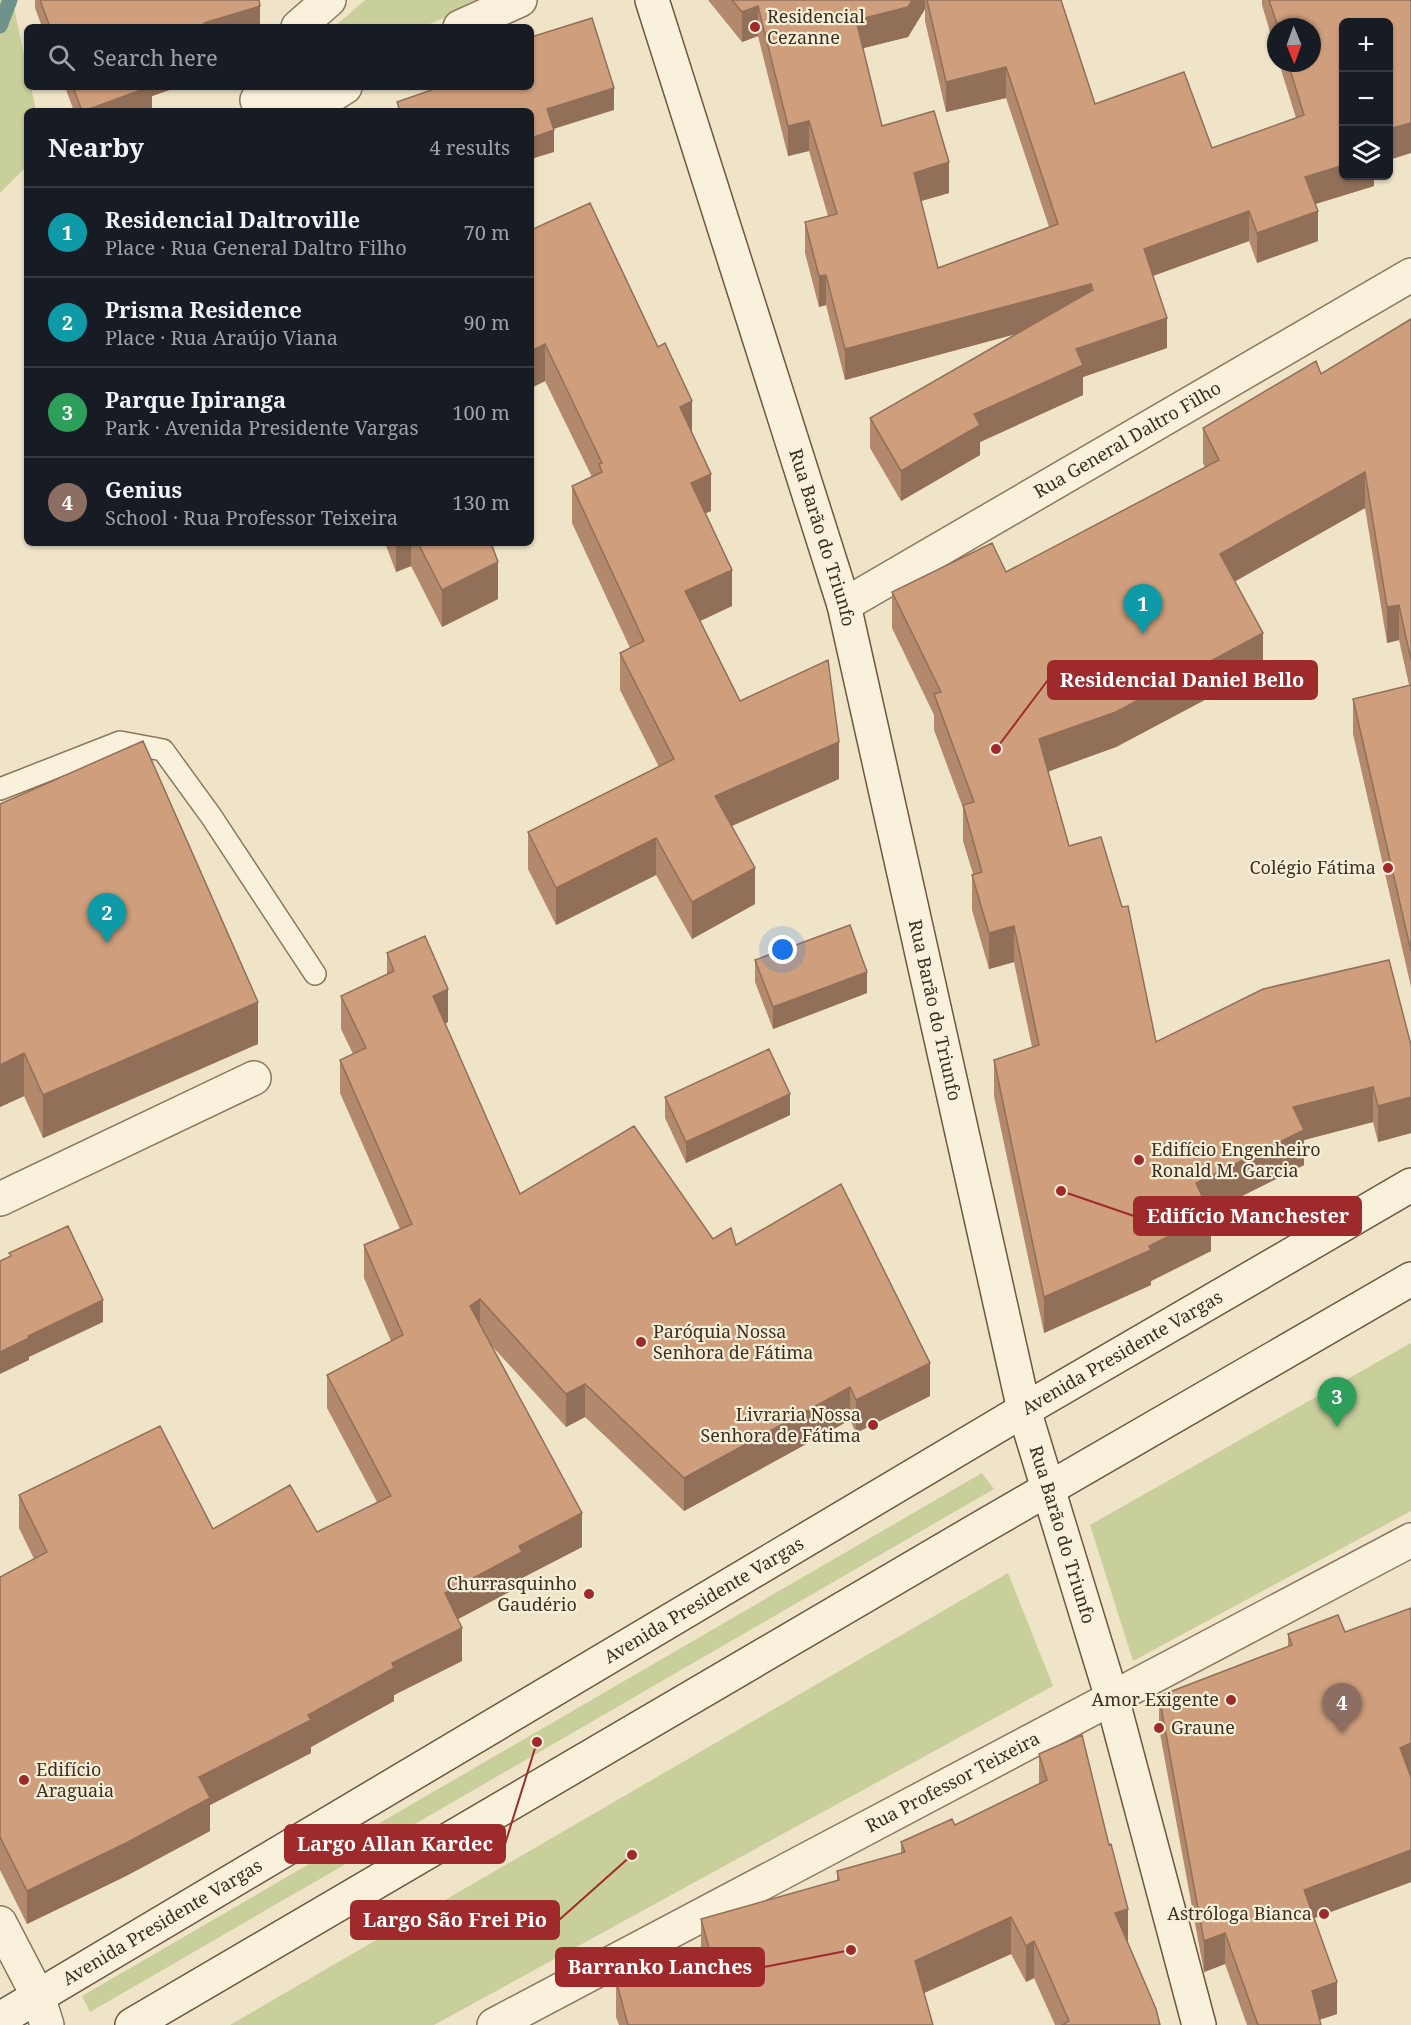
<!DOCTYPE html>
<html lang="en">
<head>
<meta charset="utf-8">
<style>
	body { margin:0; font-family:"Noto Serif",serif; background:#242831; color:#f1f3f6 }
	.controls { position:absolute; right:18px; top:18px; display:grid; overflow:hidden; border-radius:9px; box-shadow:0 2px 4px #0004 }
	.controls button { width:54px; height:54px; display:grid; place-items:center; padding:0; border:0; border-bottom:2px solid #363941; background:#171b24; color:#f1f3f6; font:30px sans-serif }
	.compass { position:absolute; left:1267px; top:18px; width:54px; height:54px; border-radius:50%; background:#171b24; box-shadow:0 2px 4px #0004; rotate:179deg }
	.you { position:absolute; left:783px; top:950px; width:21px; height:21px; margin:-15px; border:4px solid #fff; border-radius:50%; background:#1a73e8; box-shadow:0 0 0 9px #1a73e833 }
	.badge { display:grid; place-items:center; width:39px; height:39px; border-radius:50%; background:#cc999b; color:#fff; font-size:20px; font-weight:700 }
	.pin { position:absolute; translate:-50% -50px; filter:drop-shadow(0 2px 3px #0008) }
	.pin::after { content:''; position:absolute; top:32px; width:21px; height:18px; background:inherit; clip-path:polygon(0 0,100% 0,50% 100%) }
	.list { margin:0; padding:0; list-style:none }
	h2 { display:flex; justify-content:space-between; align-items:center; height:78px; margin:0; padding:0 24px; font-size:26px }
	h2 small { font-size:20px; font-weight:400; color:#9ea1a6 }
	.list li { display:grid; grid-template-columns:39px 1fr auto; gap:18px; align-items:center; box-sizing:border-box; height:90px; padding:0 24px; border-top:2px solid #363941 }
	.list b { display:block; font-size:22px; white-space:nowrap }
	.list p { margin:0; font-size:20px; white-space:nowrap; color:#9ea1a6 }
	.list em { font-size:20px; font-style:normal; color:#9ea1a6 }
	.icon { flex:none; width:33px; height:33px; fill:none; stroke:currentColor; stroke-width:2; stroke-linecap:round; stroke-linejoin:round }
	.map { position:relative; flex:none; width:1411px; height:2025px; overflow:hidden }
	.search { position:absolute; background:#171b24; box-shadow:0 2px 4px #0004; left:24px; top:24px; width:510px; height:66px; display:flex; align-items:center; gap:15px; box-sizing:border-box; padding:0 21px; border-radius:9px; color:#9ea1a6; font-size:22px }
	.panel { position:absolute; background:#171b24; box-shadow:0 2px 4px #0004; left:24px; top:108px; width:510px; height:438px; border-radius:9px }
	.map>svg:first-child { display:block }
	.green { fill:#c9cf9b }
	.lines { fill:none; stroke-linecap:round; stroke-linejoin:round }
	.stream { stroke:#6f938a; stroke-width:15 }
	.lane-casing { stroke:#8d765c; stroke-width:24 }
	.street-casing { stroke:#8d765c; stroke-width:36 }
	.secondary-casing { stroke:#6f573f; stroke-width:36 }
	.lane { stroke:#faf1dc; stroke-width:21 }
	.street { stroke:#faf1dc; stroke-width:33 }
	.secondary { stroke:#faf1dc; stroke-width:33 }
	.wall { fill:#b2896c; fill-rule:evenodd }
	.shaded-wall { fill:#916f58 }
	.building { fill:#cf9f7d; stroke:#916f58; stroke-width:1.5 }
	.poi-dot { fill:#9e2a2b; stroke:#f7eed8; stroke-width:2 }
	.labels { text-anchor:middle; stroke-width:4.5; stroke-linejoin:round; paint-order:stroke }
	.poi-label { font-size:18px; fill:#3d2e20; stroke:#f7eed8; text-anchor:start }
	.street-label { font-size:18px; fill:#3d2e20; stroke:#f7eed8 }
	.leader { fill:none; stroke:#9e2a2b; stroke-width:2 }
	.callout-dot { fill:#9e2a2b; stroke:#f7eed8; stroke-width:2 }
	.callout { fill:#9e2a2b; stroke:#9e2a2b; stroke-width:2 }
	.callout-label { font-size:20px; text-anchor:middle; font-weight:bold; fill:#fff }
</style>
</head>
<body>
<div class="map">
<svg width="1411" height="2025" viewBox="0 0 1411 2025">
	<rect width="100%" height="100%" fill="#f0e4c8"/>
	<!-- green -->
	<path class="green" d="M 0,0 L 17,0 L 13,3 L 27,68 L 27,87 L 31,87 L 36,111 L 27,111 L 27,166 L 0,193 Z
		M 365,0 L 485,0 L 423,27 L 334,27 Z
		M 1411,1343 L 1411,1511 L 1133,1661 L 1090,1525 Z
		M 982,1473 L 994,1489 L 90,2012 L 82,1996 Z
		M 1008,1573 L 1053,1686 L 434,2025 L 230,2025 Z"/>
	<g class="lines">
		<!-- stream -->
		<path class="stream" d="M 0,26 L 10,0"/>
		<defs>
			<path id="lane" d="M 0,789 L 120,742 L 163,750 L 211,816 L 315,974"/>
			<g id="street">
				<path d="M 298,27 L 329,0"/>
				<path d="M 460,27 L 520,0"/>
				<path d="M 257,100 L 268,106 L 318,104 L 345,87"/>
				<path id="s1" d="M 844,605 L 1411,275"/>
				<path d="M 0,1199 L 254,1078"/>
				<path d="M 0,1923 L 38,1996 L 47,2025"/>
				<path id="s2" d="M 494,2025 L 1411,1540"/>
			</g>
			<g id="secondary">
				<path id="s3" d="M 652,0 L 844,605 L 1024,1410 L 1112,1698 L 1199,2025"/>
				<path id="s4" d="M 0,2019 L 1024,1410 L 1411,1185"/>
				<path d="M 132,2025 L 972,1533 L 1411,1279"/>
			</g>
		</defs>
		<!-- lane casing -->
		<use href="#lane" class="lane-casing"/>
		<!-- street casing -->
		<use href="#street" class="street-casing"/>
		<!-- secondary casing -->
		<use href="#secondary" class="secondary-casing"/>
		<!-- lane -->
		<use href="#lane" class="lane"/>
		<!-- street -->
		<use href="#street" class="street"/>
		<!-- secondary -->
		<use href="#secondary" class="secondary"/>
	</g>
	<!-- wall -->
	<path class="wall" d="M 35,0 L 259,0 L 260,27 L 42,27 L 35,8 Z
		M 708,0 L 1061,0 L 1095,104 L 1212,148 L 1296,118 L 1279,63 L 1312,63 L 1312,27 L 1276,27 L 1276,52 L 1262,5 L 1262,0 L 1411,0 L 1344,22 L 1374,176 L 1374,186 L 1316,204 L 1318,241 L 1257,263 L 1249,241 L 1153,276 L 1167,348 L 1083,377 L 1083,395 L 980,442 L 980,455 L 901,501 L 870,448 L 870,418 L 1015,334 L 845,380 L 826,305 L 819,307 L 805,253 L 805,222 L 828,216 L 809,151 L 788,156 L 758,36 L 742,42 ZM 925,9 L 925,21 L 946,112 L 1006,98 L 1049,227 L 938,268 L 921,201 L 949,193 L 882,126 L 863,48 L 908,37 Z
		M 65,87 L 178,87 L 152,96 L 152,108 L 143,111 L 74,111 Z
		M 531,230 L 692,433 L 711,511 L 705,513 L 732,606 L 700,621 L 740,701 L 839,779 L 732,826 L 755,904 L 692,939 L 656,875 L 556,925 L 528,869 L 528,832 L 659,767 L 620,690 L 620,653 L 630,648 L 572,523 L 572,486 L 592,477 L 545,381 L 531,388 Z
		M 1411,319 L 1411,987 L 1353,734 L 1353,699 L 1409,685 L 1399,640 L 1387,643 L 1365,508 L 1235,581 L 1263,669 L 1116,747 L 1048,771 L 1069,846 L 1156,1042 L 1411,1045 L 1411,1133 L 1378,1142 L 1373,1122 L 1304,1140 L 1304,1165 L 1210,1212 L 1211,1251 L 1151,1281 L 1151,1285 L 1044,1333 L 994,1096 L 994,1060 L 1032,1047 L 1014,962 L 989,969 L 972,910 L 972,875 L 973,874 L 963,841 L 963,808 L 934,730 L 934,715 L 892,628 L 892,592 L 1006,572 L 1205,467 L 1203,463 L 1203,428 L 1321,374 Z
		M 385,543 L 491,543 L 498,599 L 442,627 L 411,566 L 396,572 Z
		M 0,804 L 258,1044 L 43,1138 L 24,1096 L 0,1107 Z
		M 387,953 L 448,1022 L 445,1024 L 520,1194 L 713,1239 L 736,1245 L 930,1396 L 856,1433 L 850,1420 L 684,1511 L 585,1417 L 566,1427 L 491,1345 L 582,1547 L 522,1578 L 522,1585 L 458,1619 L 462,1661 L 394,1695 L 394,1701 L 311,1747 L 311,1753 L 210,1805 L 210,1831 L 126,1876 L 27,1924 L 0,1870 L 0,1577 L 34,1559 L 19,1528 L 19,1495 L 213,1529 L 317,1532 L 377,1502 L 327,1408 L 327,1375 L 391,1341 L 364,1278 L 364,1245 L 400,1229 L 340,1093 L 340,1060 L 353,1054 L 341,1029 L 341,996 L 387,975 Z
		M 755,960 L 867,993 L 773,1029 L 755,982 Z
		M 665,1097 L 790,1115 L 686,1163 L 665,1118 Z
		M 1345,1632 L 1411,1775 L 1410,1775 L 1411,1777 L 1411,1882 L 1314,1918 L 1337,2014 L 1319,2020 L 1321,2025 L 1247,2025 L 1225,1964 L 1204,1972 L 1159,1728 L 1159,1696 L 1288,1646 L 1288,1634 Z
		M 1039,1754 L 1128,1944 L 1160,2025 L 1055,2025 L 1034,1978 L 1026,1982 L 1011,1954 L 924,1993 L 933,2025 L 619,2025 L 616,2017 L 616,1980 L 701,1958 L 701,1919 L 837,1881 L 837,1871 L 901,1853 L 901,1842 L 955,1825 L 1039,1784 Z"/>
	<!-- shaded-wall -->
	<path class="shaded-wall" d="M 912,0 L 925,0 L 925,9 L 908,37 L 856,50 L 856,20 Z
		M 260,6 L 260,27 L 204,27 L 204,23 Z
		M 758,6 L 758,36 L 742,42 L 742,12 Z
		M 1006,67 L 1006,98 L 946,112 L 946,82 Z
		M 148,87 L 178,87 L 152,96 L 152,108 L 143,111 L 84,111 Z
		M 614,88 L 614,110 L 547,131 L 547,109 Z
		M 809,121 L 809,151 L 788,156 L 788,126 Z
		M 1411,123 L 1411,153 L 1389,160 L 1389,129 Z
		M 554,130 L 554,152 L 531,159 L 531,138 Z
		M 949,162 L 949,193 L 914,203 L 914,173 Z
		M 1344,165 L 1344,176 L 1374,176 L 1374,186 L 1305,207 L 1305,177 Z
		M 1249,211 L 1249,241 L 1144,279 L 1144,249 Z
		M 1318,211 L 1318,241 L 1257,263 L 1257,233 Z
		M 826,275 L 826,305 L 819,307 L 819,276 Z
		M 1091,284 L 1091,314 L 845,380 L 845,349 Z
		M 1167,318 L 1167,348 L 1083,377 L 1083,395 L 980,442 L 980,455 L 901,501 L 901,471 L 974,414 L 1076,349 Z
		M 545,344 L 545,381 L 531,388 L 531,351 Z
		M 692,401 L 692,438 L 680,407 Z
		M 1365,472 L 1365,508 L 1220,590 L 1220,554 Z
		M 711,474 L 711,511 L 691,520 L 691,483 Z
		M 396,543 L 411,543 L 411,566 L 396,572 Z
		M 498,562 L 498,599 L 442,627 L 442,590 Z
		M 732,570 L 732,606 L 685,628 L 685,591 Z
		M 1399,605 L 1399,640 L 1387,643 L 1387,607 Z
		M 1263,633 L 1263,669 L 1116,747 L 1039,775 L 1039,739 Z
		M 839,742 L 839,779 L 715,833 L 715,796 Z
		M 656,838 L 656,875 L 556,925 L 556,888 Z
		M 755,868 L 755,904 L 692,939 L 692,902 Z
		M 1014,926 L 1014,962 L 989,969 L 989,933 Z
		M 867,972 L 867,993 L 773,1029 L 773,1007 Z
		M 448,989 L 448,1022 L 433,1029 L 433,996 Z
		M 258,1002 L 258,1044 L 43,1138 L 43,1095 Z
		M 24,1053 L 24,1096 L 0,1107 L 0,1065 Z
		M 1373,1087 L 1373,1122 L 1304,1140 L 1304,1165 L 1196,1219 L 1196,1183 L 1293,1107 Z
		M 790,1094 L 790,1115 L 686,1163 L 686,1142 Z
		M 1411,1097 L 1411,1133 L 1378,1142 L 1378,1106 Z
		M 1211,1215 L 1211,1251 L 1151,1281 L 1151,1285 L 1044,1333 L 1044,1297 Z
		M 480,1299 L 480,1332 L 470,1306 Z
		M 103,1300 L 103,1322 L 29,1357 L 29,1360 L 0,1374 L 0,1352 L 28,1336 Z
		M 930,1363 L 930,1396 L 856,1433 L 856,1400 Z
		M 585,1384 L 585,1417 L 566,1427 L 566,1394 Z
		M 850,1387 L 850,1420 L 684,1511 L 684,1478 Z
		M 582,1513 L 582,1547 L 522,1578 L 522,1585 L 445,1626 L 445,1593 L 519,1546 Z
		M 462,1628 L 462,1661 L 394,1695 L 394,1701 L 311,1747 L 311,1753 L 210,1805 L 210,1831 L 126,1876 L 27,1924 L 27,1891 L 199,1777 L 308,1715 L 392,1663 Z
		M 1411,1743 L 1411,1775 L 1400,1779 L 1400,1748 Z
		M 1411,1850 L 1411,1882 L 1304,1922 L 1304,1890 Z
		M 1128,1909 L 1128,1946 L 1115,1913 Z
		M 1011,1917 L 1011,1954 L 915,1997 L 915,1961 Z
		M 1225,1933 L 1225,1964 L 1204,1972 L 1204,1941 Z
		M 1034,1941 L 1034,1978 L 1026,1982 L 1026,1946 Z
		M 1337,1982 L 1337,2014 L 1312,2022 L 1312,1991 Z"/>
	<!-- building -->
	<path class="building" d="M 40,0 L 259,0 L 260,6 L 204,23 L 206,27 L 50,27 Z
		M 732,0 L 912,0 L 908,7 L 856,20 L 882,126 L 934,111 L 949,162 L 914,173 L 938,268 L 1058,224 L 1006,67 L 946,82 L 927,0 L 1061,0 L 1095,104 L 1184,72 L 1212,148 L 1304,115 L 1288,63 L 1312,63 L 1312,27 L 1278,27 L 1269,0 L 1411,0 L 1411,123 L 1389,129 L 1389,22 L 1344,22 L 1344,165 L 1305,177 L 1318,211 L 1257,233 L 1249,211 L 1144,249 L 1167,318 L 1076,349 L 1083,365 L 974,414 L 980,425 L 901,471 L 870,418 L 1093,290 L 1091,284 L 845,349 L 826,275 L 819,276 L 805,222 L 837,214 L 809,121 L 788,126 L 758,6 L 742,12 Z
		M 592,18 L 614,88 L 547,109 L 554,130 L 531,138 L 531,111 L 400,111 L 397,102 L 440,87 L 531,87 L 531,37 Z
		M 73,87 L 149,87 L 84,111 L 82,111 Z
		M 590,203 L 658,347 L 665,343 L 692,401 L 680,407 L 711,474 L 691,483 L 732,570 L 685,591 L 740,701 L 828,660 L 839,742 L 715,796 L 755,868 L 692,902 L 656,838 L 556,888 L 528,832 L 674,759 L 620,653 L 644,641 L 572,486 L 602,472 L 599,464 L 602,463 L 545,344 L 531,351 L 531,230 Z
		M 1411,319 L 1411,660 L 1399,605 L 1387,607 L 1365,472 L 1220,554 L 1263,633 L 1116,712 L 1039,739 L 1069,846 L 1101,837 L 1122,907 L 1128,906 L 1156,1042 L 1263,989 L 1389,960 L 1411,1045 L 1411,1097 L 1378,1106 L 1373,1087 L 1293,1107 L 1304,1130 L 1196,1183 L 1211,1215 L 1149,1246 L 1151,1250 L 1044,1297 L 994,1060 L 1039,1045 L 1014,926 L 989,933 L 972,875 L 982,872 L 963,805 L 974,802 L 934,694 L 941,692 L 892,592 L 992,543 L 1006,572 L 1219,460 L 1203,428 L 1316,361 L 1321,374 Z
		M 418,543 L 491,543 L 498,562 L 442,590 Z
		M 1411,685 L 1411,951 L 1353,699 Z
		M 143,741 L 258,1002 L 43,1095 L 24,1053 L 0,1065 L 0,804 Z
		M 850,925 L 867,972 L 773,1007 L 755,960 Z
		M 425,936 L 448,989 L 433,996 L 520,1194 L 634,1126 L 713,1239 L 731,1228 L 736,1245 L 841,1184 L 930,1363 L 856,1400 L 850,1387 L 684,1478 L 585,1384 L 566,1394 L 480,1299 L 470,1306 L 582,1513 L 519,1546 L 522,1552 L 445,1593 L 462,1628 L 392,1663 L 394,1668 L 308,1715 L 311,1720 L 199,1777 L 210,1798 L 126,1843 L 27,1891 L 0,1837 L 0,1577 L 47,1552 L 19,1495 L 160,1426 L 213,1529 L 290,1485 L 317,1532 L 391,1496 L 327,1375 L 403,1335 L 364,1245 L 412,1224 L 340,1060 L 366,1048 L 341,996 L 394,971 L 387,953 Z
		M 769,1049 L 790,1094 L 686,1142 L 665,1097 Z
		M 68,1226 L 103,1300 L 28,1336 L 29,1338 L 0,1352 L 0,1261 L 11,1256 L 9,1253 Z
		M 1411,1608 L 1411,1743 L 1400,1748 L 1411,1777 L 1411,1850 L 1304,1890 L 1337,1982 L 1312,1991 L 1321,2025 L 1258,2025 L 1225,1933 L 1204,1941 L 1159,1696 L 1292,1645 L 1288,1634 L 1338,1615 L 1345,1632 Z
		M 1082,1735 L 1109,1845 L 1111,1844 L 1128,1909 L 1115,1913 L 1156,2009 L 1160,2025 L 1062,2025 L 1069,2021 L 1034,1941 L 1026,1946 L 1011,1917 L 915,1961 L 933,2025 L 628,2025 L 616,1980 L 711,1955 L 701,1919 L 839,1880 L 837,1871 L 905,1852 L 901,1842 L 952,1819 L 955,1825 L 1047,1780 L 1039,1754 Z"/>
	<!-- markers -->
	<g class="poi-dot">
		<circle cx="755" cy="27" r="6"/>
		<circle cx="1388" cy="868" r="6"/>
		<circle cx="1139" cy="1160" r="6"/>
		<circle cx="641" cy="1342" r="6"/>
		<circle cx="873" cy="1425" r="6"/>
		<circle cx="589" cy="1594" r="6"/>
		<circle cx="1231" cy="1700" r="6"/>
		<circle cx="1159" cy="1728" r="6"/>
		<circle cx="24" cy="1780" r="6"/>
		<circle cx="1324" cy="1914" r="6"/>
	</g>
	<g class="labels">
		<!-- poi labels -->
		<g class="poi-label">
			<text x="767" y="23">Residencial<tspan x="767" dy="21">Cezanne</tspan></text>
			<text x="1376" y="874" text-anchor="end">Colégio Fátima</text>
			<text x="1151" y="1156">Edifício Engenheiro<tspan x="1151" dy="21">Ronald M. Garcia</tspan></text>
			<text x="653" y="1338">Paróquia Nossa<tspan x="653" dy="21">Senhora de Fátima</tspan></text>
			<text x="861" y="1421" text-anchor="end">Livraria Nossa<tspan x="861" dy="21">Senhora de Fátima</tspan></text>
			<text x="577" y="1590" text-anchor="end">Churrasquinho<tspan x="577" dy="21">Gaudério</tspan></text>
			<text x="1219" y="1706" text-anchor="end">Amor Exigente</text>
			<text x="1171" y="1734">Graune</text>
			<text x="36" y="1776">Edifício<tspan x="36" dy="21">Araguaia</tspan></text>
			<text x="1312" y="1920" text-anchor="end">Astróloga Bianca</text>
		</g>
		<!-- street labels -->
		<g class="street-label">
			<text dy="6" stroke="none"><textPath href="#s1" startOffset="328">Rua General Daltro Filho</textPath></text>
			<text dy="6" stroke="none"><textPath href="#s3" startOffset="564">Rua Barão do Triunfo</textPath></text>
			<text dy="6" stroke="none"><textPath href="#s3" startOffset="1050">Rua Barão do Triunfo</textPath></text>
			<text dy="6" stroke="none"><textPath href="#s4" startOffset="1305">Avenida Presidente Vargas</textPath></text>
			<text dy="6" stroke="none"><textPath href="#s3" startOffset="1590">Rua Barão do Triunfo</textPath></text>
			<text dy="6" stroke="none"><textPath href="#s4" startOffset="819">Avenida Presidente Vargas</textPath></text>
			<text dy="6" stroke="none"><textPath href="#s2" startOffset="519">Rua Professor Teixeira</textPath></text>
			<text dy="6" stroke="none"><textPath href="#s4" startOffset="189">Avenida Presidente Vargas</textPath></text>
		</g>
	</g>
	<!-- callouts -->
	<path class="leader" d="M996 749L1048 680M1061 1191L1134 1216M537 1742L505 1844M632 1855L559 1920M851 1950L764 1967"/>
	<g class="callout-dot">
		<circle cx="996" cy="749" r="6"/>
		<circle cx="1061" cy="1191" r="6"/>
		<circle cx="537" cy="1742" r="6"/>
		<circle cx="632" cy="1855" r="6"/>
		<circle cx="851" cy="1950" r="6"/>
	</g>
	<g class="callout">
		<rect x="1048" y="661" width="269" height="38" rx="6"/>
		<rect x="1134" y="1197" width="227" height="38" rx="6"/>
		<rect x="285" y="1825" width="220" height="38" rx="6"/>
		<rect x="351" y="1901" width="208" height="38" rx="6"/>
		<rect x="556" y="1948" width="208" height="38" rx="6"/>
	</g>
	<g class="callout-label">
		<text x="1182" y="687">Residencial Daniel Bello</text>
		<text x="1248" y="1223">Edifício Manchester</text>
		<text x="395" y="1851">Largo Allan Kardec</text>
		<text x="455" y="1927">Largo São Frei Pio</text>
		<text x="660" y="1974">Barranko Lanches</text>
	</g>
</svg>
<div class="controls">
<button>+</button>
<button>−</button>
<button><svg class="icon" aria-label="layers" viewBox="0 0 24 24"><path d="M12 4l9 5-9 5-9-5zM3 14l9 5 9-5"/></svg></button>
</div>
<svg class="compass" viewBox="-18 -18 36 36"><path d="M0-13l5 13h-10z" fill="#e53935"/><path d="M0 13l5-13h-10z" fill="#9ea1a6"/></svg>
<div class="you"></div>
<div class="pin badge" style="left:1143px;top:634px;background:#0f9aa8">1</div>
<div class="pin badge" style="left:107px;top:943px;background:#0f9aa8">2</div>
<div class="pin badge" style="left:1337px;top:1427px;background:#2e9e5b">3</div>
<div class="pin badge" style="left:1342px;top:1733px;background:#8d6e63">4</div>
<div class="search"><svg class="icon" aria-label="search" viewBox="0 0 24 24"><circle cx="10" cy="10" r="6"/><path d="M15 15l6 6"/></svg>Search here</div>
<section class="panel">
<h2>Nearby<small>4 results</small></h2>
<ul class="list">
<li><span class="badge" style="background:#0f9aa8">1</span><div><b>Residencial Daltroville</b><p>Place · Rua General Daltro Filho</p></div><em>70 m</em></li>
<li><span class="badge" style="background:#0f9aa8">2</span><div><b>Prisma Residence</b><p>Place · Rua Araújo Viana</p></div><em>90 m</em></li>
<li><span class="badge" style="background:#2e9e5b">3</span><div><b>Parque Ipiranga</b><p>Park · Avenida Presidente Vargas</p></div><em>100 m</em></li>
<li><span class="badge" style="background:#8d6e63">4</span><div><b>Genius</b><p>School · Rua Professor Teixeira</p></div><em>130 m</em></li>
</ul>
</section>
</div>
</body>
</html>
